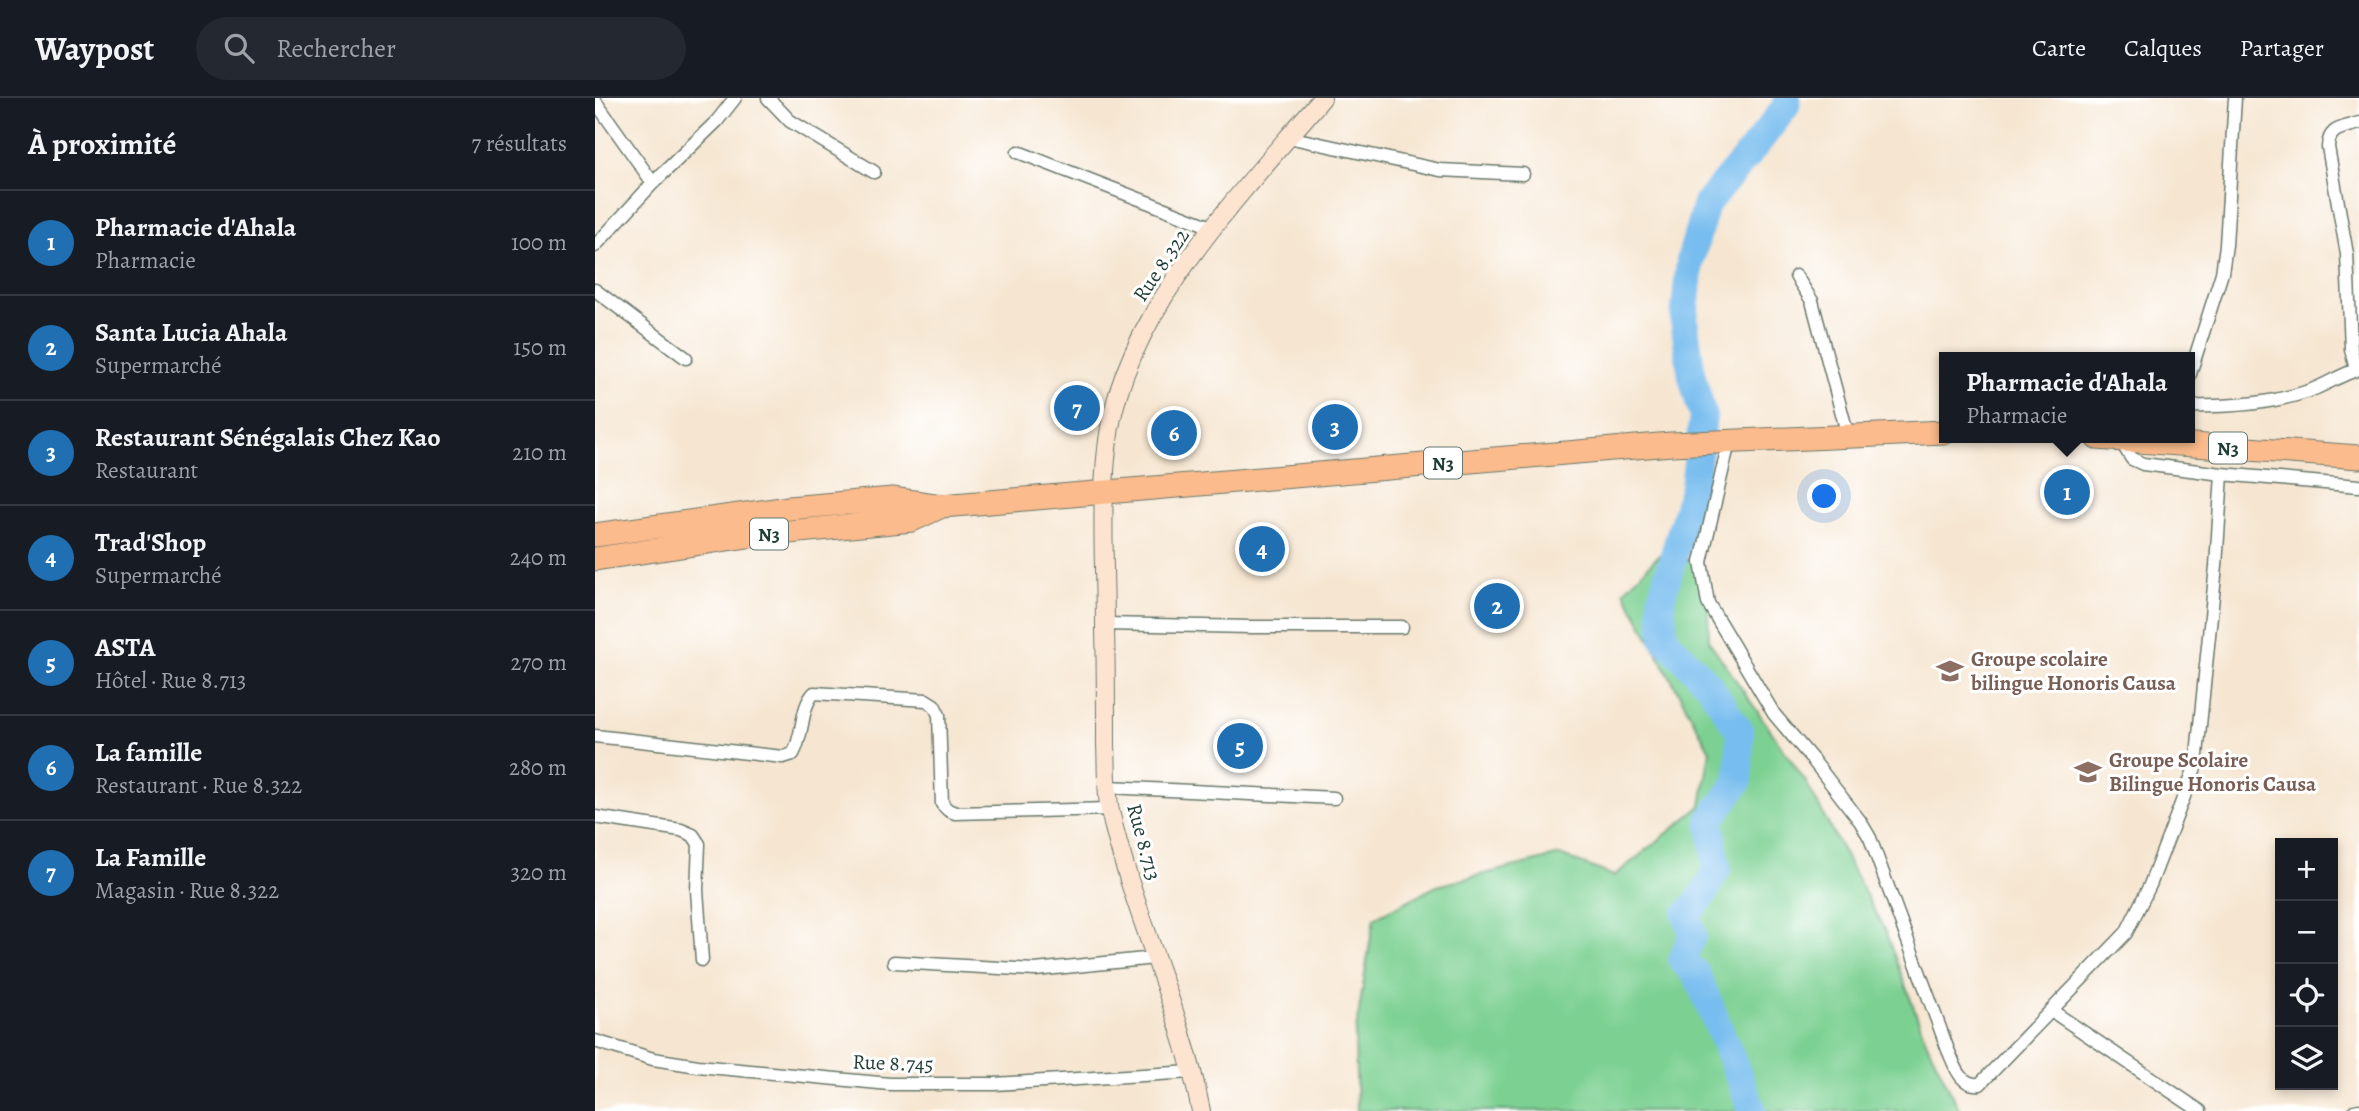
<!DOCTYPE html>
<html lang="fr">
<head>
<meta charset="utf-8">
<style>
	body { margin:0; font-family:Alegreya,serif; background:#242831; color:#f1f3f6 }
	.controls { position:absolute; right:21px; bottom:21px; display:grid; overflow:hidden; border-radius:0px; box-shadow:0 4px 10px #0003 }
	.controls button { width:63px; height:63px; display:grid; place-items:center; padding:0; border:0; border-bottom:2px solid #363941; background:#171b24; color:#f1f3f6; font:35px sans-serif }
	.you { position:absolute; left:1230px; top:399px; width:24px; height:24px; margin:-18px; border:5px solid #fff; border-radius:50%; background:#1a73e8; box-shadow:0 0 0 10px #1a73e833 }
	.badge { display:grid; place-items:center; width:46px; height:46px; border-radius:50%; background:#1f6fb2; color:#fff; font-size:23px; font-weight:700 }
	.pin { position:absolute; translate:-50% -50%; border:4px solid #fff; box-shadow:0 2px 7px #0006 }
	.popup { position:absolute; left:1344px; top:254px; width:256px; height:91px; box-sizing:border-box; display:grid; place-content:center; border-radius:0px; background:#171b24; filter:drop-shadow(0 2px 5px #0005); font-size:23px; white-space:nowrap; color:#9ea1a6 }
	.popup b { font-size:26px; color:#f1f3f6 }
	.popup::after { content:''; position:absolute; left:50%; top:100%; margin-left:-14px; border:14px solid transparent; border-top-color:#171b24 }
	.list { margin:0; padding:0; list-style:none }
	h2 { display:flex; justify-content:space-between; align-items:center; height:91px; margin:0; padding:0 28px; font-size:30px }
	h2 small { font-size:23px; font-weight:400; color:#9ea1a6 }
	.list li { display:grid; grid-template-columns:46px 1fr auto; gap:21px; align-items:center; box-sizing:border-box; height:105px; padding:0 28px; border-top:2px solid #363941 }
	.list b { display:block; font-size:26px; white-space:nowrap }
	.list p { margin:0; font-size:23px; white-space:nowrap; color:#9ea1a6 }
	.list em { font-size:23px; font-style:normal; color:#9ea1a6 }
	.icon { flex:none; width:38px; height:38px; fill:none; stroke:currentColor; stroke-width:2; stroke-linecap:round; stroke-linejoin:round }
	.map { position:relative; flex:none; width:1764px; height:1013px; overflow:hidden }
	header { display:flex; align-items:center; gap:42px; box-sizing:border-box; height:98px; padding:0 35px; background:#171b24; border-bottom:2px solid #363941 }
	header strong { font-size:33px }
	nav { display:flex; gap:38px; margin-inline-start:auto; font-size:24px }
	.search { width:490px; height:63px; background:#242831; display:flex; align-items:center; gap:18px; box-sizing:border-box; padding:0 24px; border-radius:38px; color:#9ea1a6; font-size:26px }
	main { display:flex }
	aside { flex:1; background:#171b24 }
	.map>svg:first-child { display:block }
	.green { fill:#7cd092; stroke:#4e8663; stroke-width:2 }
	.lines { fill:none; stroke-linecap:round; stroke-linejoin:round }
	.river { stroke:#78bdef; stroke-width:28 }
	.street-casing { stroke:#6a786b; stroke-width:15 }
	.secondary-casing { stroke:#6a786b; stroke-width:20 }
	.highway-casing { stroke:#6a786b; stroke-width:25 }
	.street { stroke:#fff; stroke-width:12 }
	.secondary { stroke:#fde4d1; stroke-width:18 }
	.highway { stroke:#fbbb8c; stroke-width:23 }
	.labels { text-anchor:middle; stroke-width:6; stroke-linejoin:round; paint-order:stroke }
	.shield { fill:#fff; stroke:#627771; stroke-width:2 }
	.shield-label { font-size:19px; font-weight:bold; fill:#1f3d34 }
	.street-label { font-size:21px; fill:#1f3d34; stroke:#fff }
	.education-label { font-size:21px; font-weight:bold; fill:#785e54; stroke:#fff; text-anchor:start }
</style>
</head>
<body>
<header>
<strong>Waypost</strong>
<div class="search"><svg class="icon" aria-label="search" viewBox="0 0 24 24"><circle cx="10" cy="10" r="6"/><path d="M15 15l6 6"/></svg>Rechercher</div>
<nav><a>Carte</a><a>Calques</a><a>Partager</a></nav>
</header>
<main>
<aside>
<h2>À proximité<small>7 résultats</small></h2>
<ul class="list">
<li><span class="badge">1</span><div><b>Pharmacie d'Ahala</b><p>Pharmacie</p></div><em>100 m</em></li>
<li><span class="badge">2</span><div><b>Santa Lucia Ahala</b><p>Supermarché</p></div><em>150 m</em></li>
<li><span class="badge">3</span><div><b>Restaurant Sénégalais Chez Kao</b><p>Restaurant</p></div><em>210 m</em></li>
<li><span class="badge">4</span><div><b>Trad'Shop</b><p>Supermarché</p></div><em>240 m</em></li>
<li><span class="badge">5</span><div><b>ASTA</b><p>Hôtel · Rue 8.713</p></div><em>270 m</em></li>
<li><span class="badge">6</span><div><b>La famille</b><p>Restaurant · Rue 8.322</p></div><em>280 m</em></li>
<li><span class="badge">7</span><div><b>La Famille</b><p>Magasin · Rue 8.322</p></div><em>320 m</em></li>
</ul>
</aside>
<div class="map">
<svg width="1764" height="1013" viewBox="0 0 1764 1013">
	<rect width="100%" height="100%" fill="#fff"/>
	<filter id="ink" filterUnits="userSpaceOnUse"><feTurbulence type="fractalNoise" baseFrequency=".0143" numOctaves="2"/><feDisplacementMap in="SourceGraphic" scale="14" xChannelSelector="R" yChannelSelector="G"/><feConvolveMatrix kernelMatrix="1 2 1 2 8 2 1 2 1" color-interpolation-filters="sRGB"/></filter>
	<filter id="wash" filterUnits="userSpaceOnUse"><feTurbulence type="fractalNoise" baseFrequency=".00686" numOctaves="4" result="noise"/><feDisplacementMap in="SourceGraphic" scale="28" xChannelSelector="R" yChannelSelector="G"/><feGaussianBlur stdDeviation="1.57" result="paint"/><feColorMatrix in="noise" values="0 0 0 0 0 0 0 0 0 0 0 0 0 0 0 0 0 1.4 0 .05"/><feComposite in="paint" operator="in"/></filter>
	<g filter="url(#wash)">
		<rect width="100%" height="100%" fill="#f6e6d1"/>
		<!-- green -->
		<path class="green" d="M 1064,457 L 1106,464 L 1113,505 L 1114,543 L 1211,684 L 1290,833 L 1332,945 L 1365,1013 L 762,1013 L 760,938 L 779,820 L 842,788 L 965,757 L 1019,778 L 1106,708 L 1115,653 L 1029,493 Z"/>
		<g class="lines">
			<!-- river -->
			<path class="river" d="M 1158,1013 L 1102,877 L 1087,862 L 1098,836 L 1091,817 L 1107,799 L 1122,771 L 1115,722 L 1144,682 L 1145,634 L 1114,587 L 1069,540 L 1066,501 L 1099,389 L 1108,318 L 1097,279 L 1089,222 L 1095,163 L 1111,106 L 1162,46 L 1191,8 L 1192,0"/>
		</g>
	</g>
	<g filter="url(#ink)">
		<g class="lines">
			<defs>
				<path id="street" d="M 173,0 L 195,23 L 279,74
					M 0,3 L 58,85
					M 693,39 L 845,72 L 928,76
					M 423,54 L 619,130
					M 0,148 L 58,85 L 122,23 L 140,0
					M 1201,178 L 1217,203 L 1253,338
					M 0,192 L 91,260
					M 1761,272 L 1756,251 L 1752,156 L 1733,49 C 1734,29 1747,31 1764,25
					M 1594,279 L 1627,175 L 1631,147 L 1640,0
					M 1594,308 C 1634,309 1676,306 1714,293 C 1731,287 1747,276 1764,271
					M 1525,342 L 1537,361 L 1548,366 L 1627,376 L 1764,388
					M 1134,344 L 1106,464 L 1113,505 L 1179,616 L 1217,661 L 1265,723 L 1275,740 L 1353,952 C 1360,967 1365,989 1385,986 L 1531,835 L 1555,787 L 1601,667 L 1621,468 L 1627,376
					M 510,526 L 656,529 L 807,529
					M 0,638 L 188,659 L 198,656 C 209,637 205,610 219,595 L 331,602 L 339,607 L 344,617 L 347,706 L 353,712 L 360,715 L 515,711
					M 513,689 L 739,700
					M 0,719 L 86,732 L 98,737 L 104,746 L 102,792 L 107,862
					M 299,864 L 440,872 L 560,860
					M 1457,913 L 1605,1013
					M 0,943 L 58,961 L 103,968 L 295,986 L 400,986 L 597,974
					M 1759,1013 L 1764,1012"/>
				<path id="secondary" d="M 606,1013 C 586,911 538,814 515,713 C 511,693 512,669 511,647 C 511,609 511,570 510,532 C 510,465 504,395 515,329 C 537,205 649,93 727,0"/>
				<path id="highway" d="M 1502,340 L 1764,359
					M 0,437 L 194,410 L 297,401 L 347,408 L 1076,346 L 1350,334
					M 0,461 L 153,438 L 317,422 L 347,408"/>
			</defs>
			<!-- street casing -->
			<use href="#street" class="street-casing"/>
			<!-- secondary casing -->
			<use href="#secondary" class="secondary-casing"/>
			<!-- highway casing -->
			<use href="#highway" class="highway-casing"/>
			<!-- street -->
			<use href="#street" class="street"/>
			<!-- secondary -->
			<use href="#secondary" class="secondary"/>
			<!-- highway -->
			<use href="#highway" class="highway"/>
		</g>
	</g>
	<!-- icons -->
	<defs>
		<symbol id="school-bare" viewBox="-9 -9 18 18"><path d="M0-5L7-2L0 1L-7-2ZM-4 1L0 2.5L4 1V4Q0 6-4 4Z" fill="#8d6e63" stroke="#fff" stroke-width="2.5" paint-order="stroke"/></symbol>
	</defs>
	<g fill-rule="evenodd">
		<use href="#school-bare" x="1336" y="554" width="38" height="38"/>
		<use href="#school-bare" x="1474" y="655" width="38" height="38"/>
	</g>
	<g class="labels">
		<!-- shield labels -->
		<g class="shield">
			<rect x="1614" y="334.5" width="38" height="31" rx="5"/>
			<rect x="829" y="349.5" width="38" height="31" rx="5"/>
			<rect x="155" y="420.5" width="38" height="31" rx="5"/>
		</g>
		<g class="shield-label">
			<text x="1633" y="357">N3</text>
			<text x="848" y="372">N3</text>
			<text x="174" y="443">N3</text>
		</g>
		<!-- street labels -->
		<g class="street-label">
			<text transform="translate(566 167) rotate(-56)" y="7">Rue 8.322</text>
			<text transform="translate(549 744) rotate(75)" y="7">Rue 8.713</text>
			<text transform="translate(298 965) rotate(2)" y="7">Rue 8.745</text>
		</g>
		<!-- education labels -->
		<g class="education-label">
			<text x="1376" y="568">Groupe scolaire<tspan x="1376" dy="24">bilingue Honoris Causa</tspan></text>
			<text x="1514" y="669">Groupe Scolaire<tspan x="1514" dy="24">Bilingue Honoris Causa</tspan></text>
		</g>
	</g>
</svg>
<div class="controls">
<button>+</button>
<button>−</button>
<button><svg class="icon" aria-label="locate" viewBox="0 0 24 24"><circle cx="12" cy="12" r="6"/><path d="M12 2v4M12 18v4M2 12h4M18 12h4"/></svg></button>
<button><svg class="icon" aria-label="layers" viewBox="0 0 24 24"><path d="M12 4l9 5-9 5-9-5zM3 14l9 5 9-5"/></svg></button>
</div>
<div class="you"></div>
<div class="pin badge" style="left:1472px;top:394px">1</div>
<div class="popup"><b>Pharmacie d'Ahala</b>Pharmacie</div>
<div class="pin badge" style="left:902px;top:508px">2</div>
<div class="pin badge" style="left:740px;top:329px">3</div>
<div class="pin badge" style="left:667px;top:451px">4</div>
<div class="pin badge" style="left:645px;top:648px">5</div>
<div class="pin badge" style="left:579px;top:335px">6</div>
<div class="pin badge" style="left:482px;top:310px">7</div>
</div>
</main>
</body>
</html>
